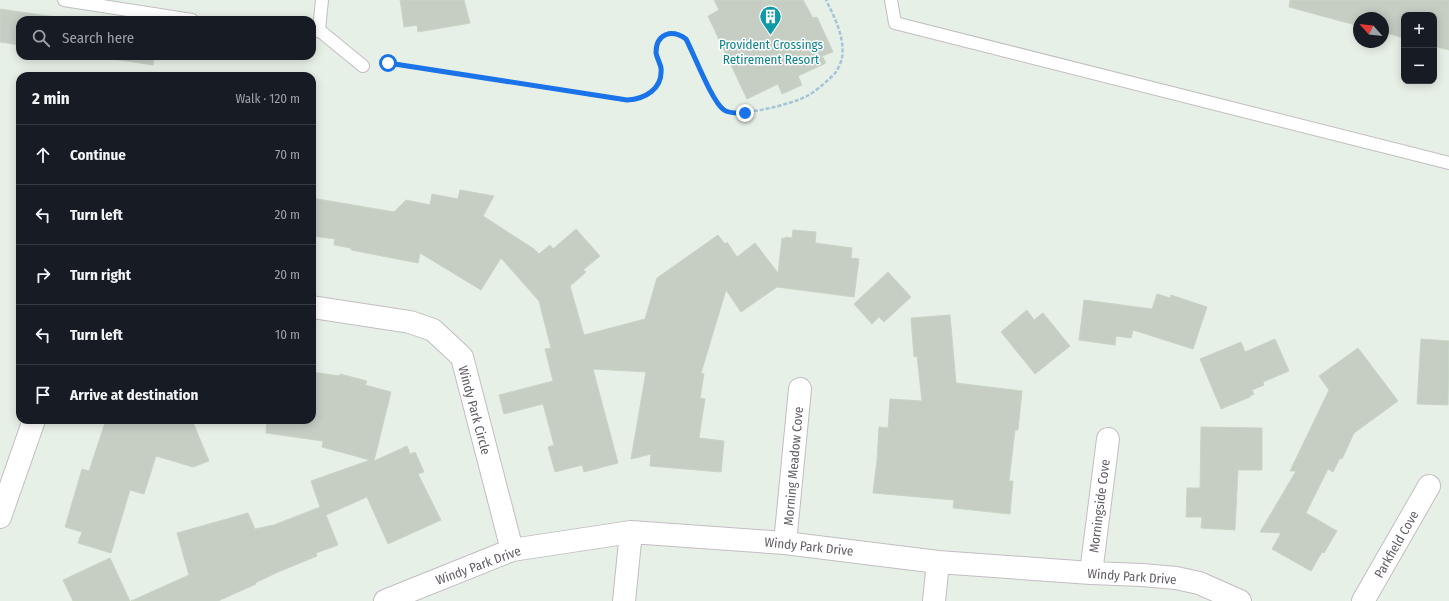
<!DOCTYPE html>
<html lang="en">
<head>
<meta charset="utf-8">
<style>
	body { margin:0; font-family:"Fira Sans Condensed",sans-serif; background:#20242c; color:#f1f3f6 }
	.controls { position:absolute; right:12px; top:12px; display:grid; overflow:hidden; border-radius:8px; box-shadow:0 2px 10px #0003 }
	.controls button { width:36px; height:36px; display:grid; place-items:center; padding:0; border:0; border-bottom:1px solid #363941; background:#171b24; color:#f1f3f6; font:20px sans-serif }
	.compass { position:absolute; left:1353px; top:12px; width:36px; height:36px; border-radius:50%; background:#171b24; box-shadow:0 2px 10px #0003; rotate:297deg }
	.stop { position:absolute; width:12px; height:12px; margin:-9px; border:3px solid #1a73e8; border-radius:50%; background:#fff }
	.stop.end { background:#1a73e8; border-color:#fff; box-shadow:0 1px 4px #0008 }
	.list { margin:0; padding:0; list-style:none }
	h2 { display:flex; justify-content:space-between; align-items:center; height:52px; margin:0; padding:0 16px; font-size:17px }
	h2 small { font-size:13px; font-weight:400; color:#9ea1a6 }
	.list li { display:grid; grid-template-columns:26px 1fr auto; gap:12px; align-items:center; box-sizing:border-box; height:60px; padding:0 16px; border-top:1px solid #363941 }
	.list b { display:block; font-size:15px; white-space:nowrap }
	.list em { font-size:13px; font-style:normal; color:#9ea1a6 }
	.icon { flex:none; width:22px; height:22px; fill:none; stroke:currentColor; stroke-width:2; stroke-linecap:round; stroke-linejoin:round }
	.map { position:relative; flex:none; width:1449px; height:601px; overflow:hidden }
	.search { position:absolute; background:#171b24; box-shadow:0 2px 10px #0003; left:16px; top:16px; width:300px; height:44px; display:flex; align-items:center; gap:10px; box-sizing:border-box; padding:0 14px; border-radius:12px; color:#9ea1a6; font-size:15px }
	.panel { position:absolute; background:#171b24; box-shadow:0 2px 10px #0003; left:16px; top:72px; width:300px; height:352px; border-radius:12px }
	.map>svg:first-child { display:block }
	.building { fill:#c6cec4; stroke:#c7d5c4 }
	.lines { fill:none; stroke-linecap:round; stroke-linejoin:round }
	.lane-casing { stroke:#c2bdc4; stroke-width:14 }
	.street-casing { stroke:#c2bdc4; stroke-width:24 }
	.path { stroke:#a5c4d9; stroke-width:2.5; stroke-dasharray:4 2; stroke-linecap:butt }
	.lane { stroke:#fff; stroke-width:12 }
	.street { stroke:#fff; stroke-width:22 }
	.route { stroke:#1a73e8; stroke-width:5 }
	.labels { text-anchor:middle; stroke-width:3; stroke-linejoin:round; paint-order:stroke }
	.culture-label { font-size:13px; fill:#0d838f; stroke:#fff }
	.street-label { font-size:13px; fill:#635d66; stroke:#fff }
</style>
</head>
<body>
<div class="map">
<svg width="1449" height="601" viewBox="0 0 1449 601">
	<rect width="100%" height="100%" fill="#e7f0e6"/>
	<!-- building -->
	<path class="building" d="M 400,0 L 464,0 L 470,23 L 418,32 L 417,25 L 404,27 Z
		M 714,0 L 803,0 L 813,18 L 817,17 L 833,52 L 822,56 L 826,63 L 798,76 L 802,85 L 782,94 L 778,84 L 747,99 L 708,16 L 719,10 Z
		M 1290,0 L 1449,0 L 1449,50 L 1434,46 L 1434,15 L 1404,15 L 1404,38 L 1383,32 L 1383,18 L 1359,18 L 1359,26 L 1289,7 Z
		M 0,9 L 76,20 L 20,20 L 20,45 L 0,42 Z
		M 94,56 L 154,56 L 153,65 Z
		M 460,190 L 494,196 L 483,216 L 534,249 L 539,254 L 550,245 L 553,249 L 576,229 L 600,256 L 583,270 L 586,272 L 570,286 L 584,335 L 645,319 L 657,278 L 718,235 L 725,244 L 727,242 L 737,257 L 755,243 L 778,273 L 782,238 L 785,239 L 785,237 L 792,238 L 793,230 L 816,232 L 815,243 L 852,248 L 851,258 L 859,259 L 854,297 L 777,287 L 741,312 L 726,290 L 701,373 L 704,374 L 700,398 L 705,399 L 699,438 L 724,441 L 721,472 L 650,466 L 651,454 L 631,459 L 646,372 L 593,369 L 618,463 L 584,472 L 582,465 L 555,472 L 548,447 L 554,445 L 543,404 L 504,414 L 499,395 L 553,381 L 545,349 L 551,348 L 539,301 L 501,258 L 481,290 L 420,253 L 418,263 L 351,250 L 351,248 L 334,245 L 335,239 L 312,236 L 312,198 L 394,212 L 406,200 L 430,205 L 432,194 L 458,199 Z
		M 888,272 L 911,297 L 884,322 L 879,317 L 872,324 L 854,304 Z
		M 1157,294 L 1170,298 L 1171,295 L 1207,307 L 1193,349 L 1133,330 L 1131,338 L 1116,336 L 1115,345 L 1079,340 L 1084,300 L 1152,309 Z
		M 1027,310 L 1034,320 L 1043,313 L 1070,346 L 1035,374 L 1001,332 Z
		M 950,315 L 956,383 L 1022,391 L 1018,430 L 1015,430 L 1009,481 L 1013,481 L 1010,514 L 953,508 L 954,500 L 873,493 L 877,460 L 879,427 L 888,428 L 890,399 L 922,401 L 917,356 L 914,357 L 911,318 Z
		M 1275,339 L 1289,371 L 1263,382 L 1264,385 L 1252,390 L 1254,394 L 1250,396 L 1250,397 L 1221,409 L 1200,359 L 1241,342 L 1245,352 Z
		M 1421,339 L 1449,341 L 1448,405 L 1417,404 Z
		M 1358,348 L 1398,401 L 1354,433 L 1342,459 L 1340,458 L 1333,472 L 1328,469 L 1306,513 L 1337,531 L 1324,553 L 1322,552 L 1311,571 L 1272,549 L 1281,533 L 1260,532 L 1296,471 L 1290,471 L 1329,390 L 1319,376 Z
		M 312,372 L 340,376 L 340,374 L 367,381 L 365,385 L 391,392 L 374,461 L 407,446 L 410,454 L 415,452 L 424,472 L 418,474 L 441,520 L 388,544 L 367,497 L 326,515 L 338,545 L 316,553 L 317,556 L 278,572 L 255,583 L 256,584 L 218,601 L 131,601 L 189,575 L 177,533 L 248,513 L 255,529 L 274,525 L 320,507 L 311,481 L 370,460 L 322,447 L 323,441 L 266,433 L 267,420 L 312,420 Z
		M 106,420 L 192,420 L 209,461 L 193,467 L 156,456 L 144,494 L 130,490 L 111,553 L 78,543 L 82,532 L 65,527 L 82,469 L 89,471 Z
		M 1201,427 L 1262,428 L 1262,470 L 1238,470 L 1235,530 L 1201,528 L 1202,517 L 1186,517 L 1187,488 L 1200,488 Z
		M 110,558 L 130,601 L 73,601 L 63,580 Z"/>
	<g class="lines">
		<defs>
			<path id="lane" d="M 64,0 L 192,20
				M 891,0 L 895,23 L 1449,163
				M 319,30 L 363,66
				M 312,32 L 319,30 L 322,0"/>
			<path id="street" d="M 312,307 L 410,322 L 433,330 L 462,357 L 512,550
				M 0,517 L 34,420
				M 785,543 L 800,389
				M 1091,573 L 1108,439
				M 385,601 L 512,550 L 631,532 L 785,543 L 938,562 L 1091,573 L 1142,575 L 1176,578 L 1199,583 L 1240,601
				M 624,601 L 631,532
				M 934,601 L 938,562
				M 1363,601 L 1429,486"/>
		</defs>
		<!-- lane casing -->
		<use href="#lane" class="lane-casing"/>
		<!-- street casing -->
		<use href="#street" class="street-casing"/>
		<!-- path -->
		<path class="path" d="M 382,57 L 388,63 L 627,101 C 645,98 663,89 661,68 C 660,63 657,58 656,53 C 656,33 672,29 687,39 C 694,54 712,100 723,109 C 736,119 791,104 805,97 C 814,93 830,79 836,72 C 838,69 841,62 842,58 C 845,38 835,18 826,0"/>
		<!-- lane -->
		<use href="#lane" class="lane"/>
		<!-- street -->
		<use href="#street" class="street"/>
	</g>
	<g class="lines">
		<!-- route -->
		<path class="route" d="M 388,63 L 627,100 C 645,99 663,89 661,68 C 660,63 657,58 656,53 C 656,33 672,29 686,39 C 694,54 712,102 724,110 C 730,114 738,113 745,113"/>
	</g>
	<!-- icons -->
	<defs>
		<symbol id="building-pin" viewBox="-11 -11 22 30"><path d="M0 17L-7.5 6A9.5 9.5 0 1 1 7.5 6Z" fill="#0f9aa8" stroke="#fff"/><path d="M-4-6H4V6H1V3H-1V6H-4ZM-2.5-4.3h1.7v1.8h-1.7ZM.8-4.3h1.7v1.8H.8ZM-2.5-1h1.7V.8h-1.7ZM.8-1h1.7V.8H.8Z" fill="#fff"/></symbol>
	</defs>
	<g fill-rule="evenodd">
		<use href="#building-pin" x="758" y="4" width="25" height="34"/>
	</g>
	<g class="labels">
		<!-- culture labels -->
		<g class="culture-label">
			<text x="771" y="49">Provident Crossings<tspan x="771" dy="15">Retirement Resort</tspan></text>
		</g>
		<!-- street labels -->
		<g class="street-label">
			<text transform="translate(475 410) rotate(75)" y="5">Windy Park Circle</text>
			<text transform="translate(793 466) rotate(-85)" y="5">Morning Meadow Cove</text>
			<text transform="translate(1099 506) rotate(-83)" y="5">Morningside Cove</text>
			<text transform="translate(1396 544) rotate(-60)" y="5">Parkfield Cove</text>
			<text transform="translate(809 546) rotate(6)" y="5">Windy Park Drive</text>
			<text transform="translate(478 565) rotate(-20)" y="5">Windy Park Drive</text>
			<text transform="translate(1132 576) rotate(4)" y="5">Windy Park Drive</text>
		</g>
	</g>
</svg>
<div class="controls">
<button>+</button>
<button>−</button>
</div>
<svg class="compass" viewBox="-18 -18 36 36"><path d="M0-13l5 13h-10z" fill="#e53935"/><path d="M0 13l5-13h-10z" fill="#9ea1a6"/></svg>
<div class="stop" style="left:388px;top:63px"></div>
<div class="stop end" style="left:745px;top:113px"></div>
<div class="search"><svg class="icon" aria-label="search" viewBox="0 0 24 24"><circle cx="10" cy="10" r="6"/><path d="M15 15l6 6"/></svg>Search here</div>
<section class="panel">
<h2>2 min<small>Walk · 120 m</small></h2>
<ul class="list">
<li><svg class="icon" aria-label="ahead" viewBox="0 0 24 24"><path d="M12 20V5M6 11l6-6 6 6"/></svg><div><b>Continue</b></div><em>70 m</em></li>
<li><svg class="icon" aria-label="left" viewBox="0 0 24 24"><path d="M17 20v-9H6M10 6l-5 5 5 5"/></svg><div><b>Turn left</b></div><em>20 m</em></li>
<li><svg class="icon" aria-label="right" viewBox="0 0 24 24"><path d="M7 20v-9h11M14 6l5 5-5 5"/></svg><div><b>Turn right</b></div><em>20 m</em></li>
<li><svg class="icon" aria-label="left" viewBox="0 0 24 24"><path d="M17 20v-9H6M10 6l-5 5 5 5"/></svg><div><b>Turn left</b></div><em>10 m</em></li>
<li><svg class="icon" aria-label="arrive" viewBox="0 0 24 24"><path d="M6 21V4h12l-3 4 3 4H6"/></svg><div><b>Arrive at destination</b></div></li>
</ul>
</section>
</div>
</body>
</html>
